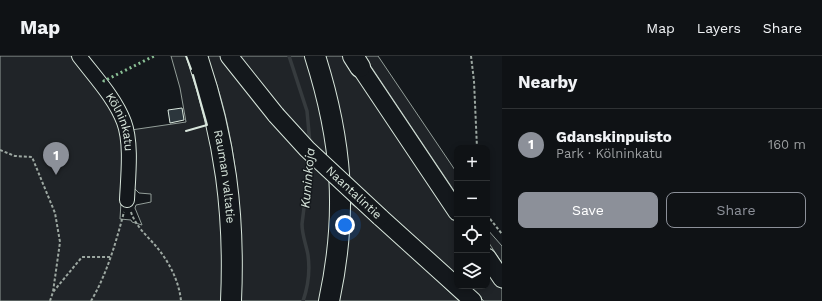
<!DOCTYPE html>
<html lang="en">
<head>
<meta charset="utf-8">
<style>
	body { margin:0; font-family:"Work Sans",sans-serif; background:#181b1e; color:#f1f3f6 }
	.controls { position:absolute; right:12px; bottom:12px; display:grid; overflow:hidden; border-radius:8px; box-shadow:0 2px 6px #0003 }
	.controls button { width:36px; height:36px; display:grid; place-items:center; padding:0; border:0; border-bottom:1px solid #2f3234; background:#0f1215; color:#f1f3f6; font:20px sans-serif }
	.you { position:absolute; left:345px; top:169px; width:14px; height:14px; margin:-10px; border:3px solid #fff; border-radius:50%; background:#1a73e8; box-shadow:0 0 0 6px #1a73e833 }
	.badge { display:grid; place-items:center; width:26px; height:26px; border-radius:50%; background:#8c9099; color:#fff; font-size:13px; font-weight:700 }
	.pin { position:absolute; translate:-50% -33px; filter:drop-shadow(0 1px 2px #0008) }
	.pin::after { content:''; position:absolute; top:21px; width:14px; height:12px; background:inherit; clip-path:polygon(0 0,100% 0,50% 100%) }
	.list { margin:0; padding:0; list-style:none }
	h2 { display:flex; justify-content:space-between; align-items:center; height:52px; margin:0; padding:0 16px; font-size:17px }
	h2 small { font-size:13px; font-weight:400; color:#9b9ea0 }
	.list li { display:grid; grid-template-columns:26px 1fr auto; gap:12px; align-items:center; box-sizing:border-box; height:72px; padding:0 16px; border-top:1px solid #2f3234 }
	.list b { display:block; font-size:15px; white-space:nowrap }
	.list p { margin:0; font-size:13px; white-space:nowrap; color:#9b9ea0 }
	.list em { font-size:13px; font-style:normal; color:#9b9ea0 }
	.actions { display:flex; gap:8px; padding:12px 16px }
	.actions a { flex:1; padding:9px 0; border:1px solid #8c9099; border-radius:8px; text-align:center; font-size:14px; color:#8c9099 }
	.actions .main { background:#8c9099; color:#fff }
	.icon { flex:none; width:22px; height:22px; fill:none; stroke:currentColor; stroke-width:2; stroke-linecap:round; stroke-linejoin:round }
	.map { position:relative; flex:none; width:502px; height:245px; overflow:hidden }
	header { display:flex; align-items:center; gap:24px; box-sizing:border-box; height:56px; padding:0 20px; background:#0f1215; border-bottom:1px solid #2f3234 }
	header strong { font-size:19px }
	nav { display:flex; gap:22px; margin-inline-start:auto; font-size:14px }
	main { display:flex }
	aside { flex:1; background:#0f1215 }
	.map>svg:first-child { display:block }
	.green { fill:#202428; stroke:#939e99 }
	.lines { fill:none; stroke-linecap:round; stroke-linejoin:round }
	.stream { stroke:#363b3e; stroke-width:3.5 }
	.building { fill:#2c363c; stroke:#d8e6dc }
	.minor-casing { stroke:#d8e6dc; stroke-width:16 }
	.major-casing { stroke:#d8e6dc; stroke-width:19 }
	.highway-casing { stroke:#d8e6dc; stroke-width:22 }
	.path { stroke:#9da8a2; stroke-width:2; stroke-dasharray:3 2; stroke-linecap:butt }
	.minor { stroke:#14181c; stroke-width:14 }
	.major { stroke:#14181c; stroke-width:17 }
	.highway { stroke:#14181c; stroke-width:20 }
	.major-bridge-casing { stroke:#d8e6dc; stroke-width:19; stroke-linecap:butt }
	.major-bridge { stroke:#14181c; stroke-width:17 }
	.hedge { stroke:#8ac095; stroke-width:3; stroke-dasharray:2 3; stroke-linecap:butt }
	.wall { stroke:#d8e6dc; stroke-width:2 }
	.labels { text-anchor:middle; stroke-width:3; stroke-linejoin:round; paint-order:stroke }
	.street-label { font-size:12px; fill:#d8e6dc; stroke:#14181c }
	.water-label { font-size:13px; font-style:italic; fill:#d8e6dc; stroke:#14181c }
</style>
</head>
<body>
<header>
<strong>Map</strong>
<nav><a>Map</a><a>Layers</a><a>Share</a></nav>
</header>
<main>
<div class="map">
<svg width="502" height="245" viewBox="0 0 502 245">
	<rect width="100%" height="100%" fill="#14181c"/>
	<!-- green -->
	<path class="green" d="M 0,0 L 72,0 L 121,66 L 123,112 L 120,163 L 131,164 L 132,166 L 142,169 L 135,152 L 136,149 L 151,146 L 151,138 L 139,137 L 132,130 L 131,74 L 186,66 L 180,32 L 171,0 L 186,0 C 206,49 220,113 222,166 C 224,192 223,219 223,245 L 0,245 Z
		M 206,0 L 222,0 L 330,124 L 334,154 L 321,245 L 240,245 C 244,169 237,71 206,0 Z
		M 237,0 L 309,0 L 335,108 L 304,79 Z
		M 323,0 L 346,0 L 457,165 L 457,220 L 349,121 Z
		M 364,0 L 378,0 L 457,117 L 457,139 Z
		M 349,146 L 376,166 L 459,245 L 336,245 Z
		M 487,173 L 502,190 L 502,207 L 487,184 Z
		M 487,211 L 502,233 L 502,245 L 484,245 L 468,230 L 487,230 Z"/>
	<g class="lines">
		<!-- stream -->
		<path class="stream" d="M 289,0 L 307,55 L 310,88
			M 303,245 C 308,231 310,214 308,199 C 306,188 302,179 302,168 L 310,103"/>
	</g>
	<!-- building -->
	<path class="building" d="M 182,52 L 184,64 L 170,67 L 168,54 Z"/>
	<g class="lines">
		<defs>
			<g id="minor">
				<path id="s1" d="M 79,0 C 95,21 115,42 124,66 C 132,87 128,121 127,144"/>
			</g>
			<path id="major" d="M 229,0 L 276,59
				M 360,11 L 457,156
				M 380,161 L 473,245
				M 487,201 L 502,223"/>
			<g id="highway">
				<path id="s2" d="M 197,0 C 225,83 235,157 231,245"/>
				<path d="M 315,0 C 342,85 348,157 329,245"/>
				<path d="M 353,0 L 360,11"/>
			</g>
		</defs>
		<!-- minor casing -->
		<use href="#minor" class="minor-casing"/>
		<!-- major casing -->
		<use href="#major" class="major-casing"/>
		<!-- highway casing -->
		<use href="#highway" class="highway-casing"/>
		<!-- path -->
		<path class="path" d="M 471,0 L 474,25 L 477,92
			M 0,94 L 15,100 L 32,101 L 55,157 L 60,186 L 53,236
			M 131,156 C 135,169 146,179 155,189 C 168,204 179,224 181,245
			M 487,159 L 502,178
			M 50,245 L 53,236 L 82,201 L 110,201
			M 91,245 C 107,218 116,186 124,156"/>
		<!-- minor -->
		<use href="#minor" class="minor"/>
		<!-- major -->
		<use href="#major" class="major"/>
		<!-- highway -->
		<use href="#highway" class="highway"/>
		<defs>
			<g id="major-bridge">
				<path id="s3" d="M 276,59 L 307,93 L 380,161"/>
			</g>
		</defs>
		<!-- major-bridge casing -->
		<use href="#major-bridge" class="major-bridge-casing"/>
		<!-- major-bridge -->
		<use href="#major-bridge" class="major-bridge"/>
		<!-- hedge -->
		<path class="hedge" d="M 103,24 L 104,25 L 154,0"/>
		<!-- wall -->
		<path class="wall" d="M 186,0 L 191,13
			M 186,75 L 207,69 L 193,19"/>
	</g>
	<g class="labels">
		<!-- street labels -->
		<g class="street-label">
			<text dy="4" stroke="none"><textPath href="#s1" startOffset="79">Kölninkatu</textPath></text>
			<text dy="4" stroke="none"><textPath href="#s2" startOffset="124">Rauman valtatie</textPath></text>
			<text dy="4" stroke="none"><textPath href="#s3" startOffset="110">Naantalintie</textPath></text>
		</g>
		<!-- water labels -->
		<g class="water-label">
			<text transform="translate(307 122) rotate(-85)" y="5">Kuninkoja</text>
		</g>
	</g>
</svg>
<div class="controls">
<button>+</button>
<button>−</button>
<button><svg class="icon" aria-label="locate" viewBox="0 0 24 24"><circle cx="12" cy="12" r="6"/><path d="M12 2v4M12 18v4M2 12h4M18 12h4"/></svg></button>
<button><svg class="icon" aria-label="layers" viewBox="0 0 24 24"><path d="M12 4l9 5-9 5-9-5zM3 14l9 5 9-5"/></svg></button>
</div>
<div class="you"></div>
<div class="pin badge" style="left:56px;top:119px">1</div>
</div>
<aside>
<h2>Nearby<small></small></h2>
<ul class="list">
<li><span class="badge">1</span><div><b>Gdanskinpuisto</b><p>Park · Kölninkatu</p></div><em>160 m</em></li>
</ul>
<div class="actions"><a class="main">Save</a><a>Share</a></div>
</aside>
</main>
</body>
</html>
